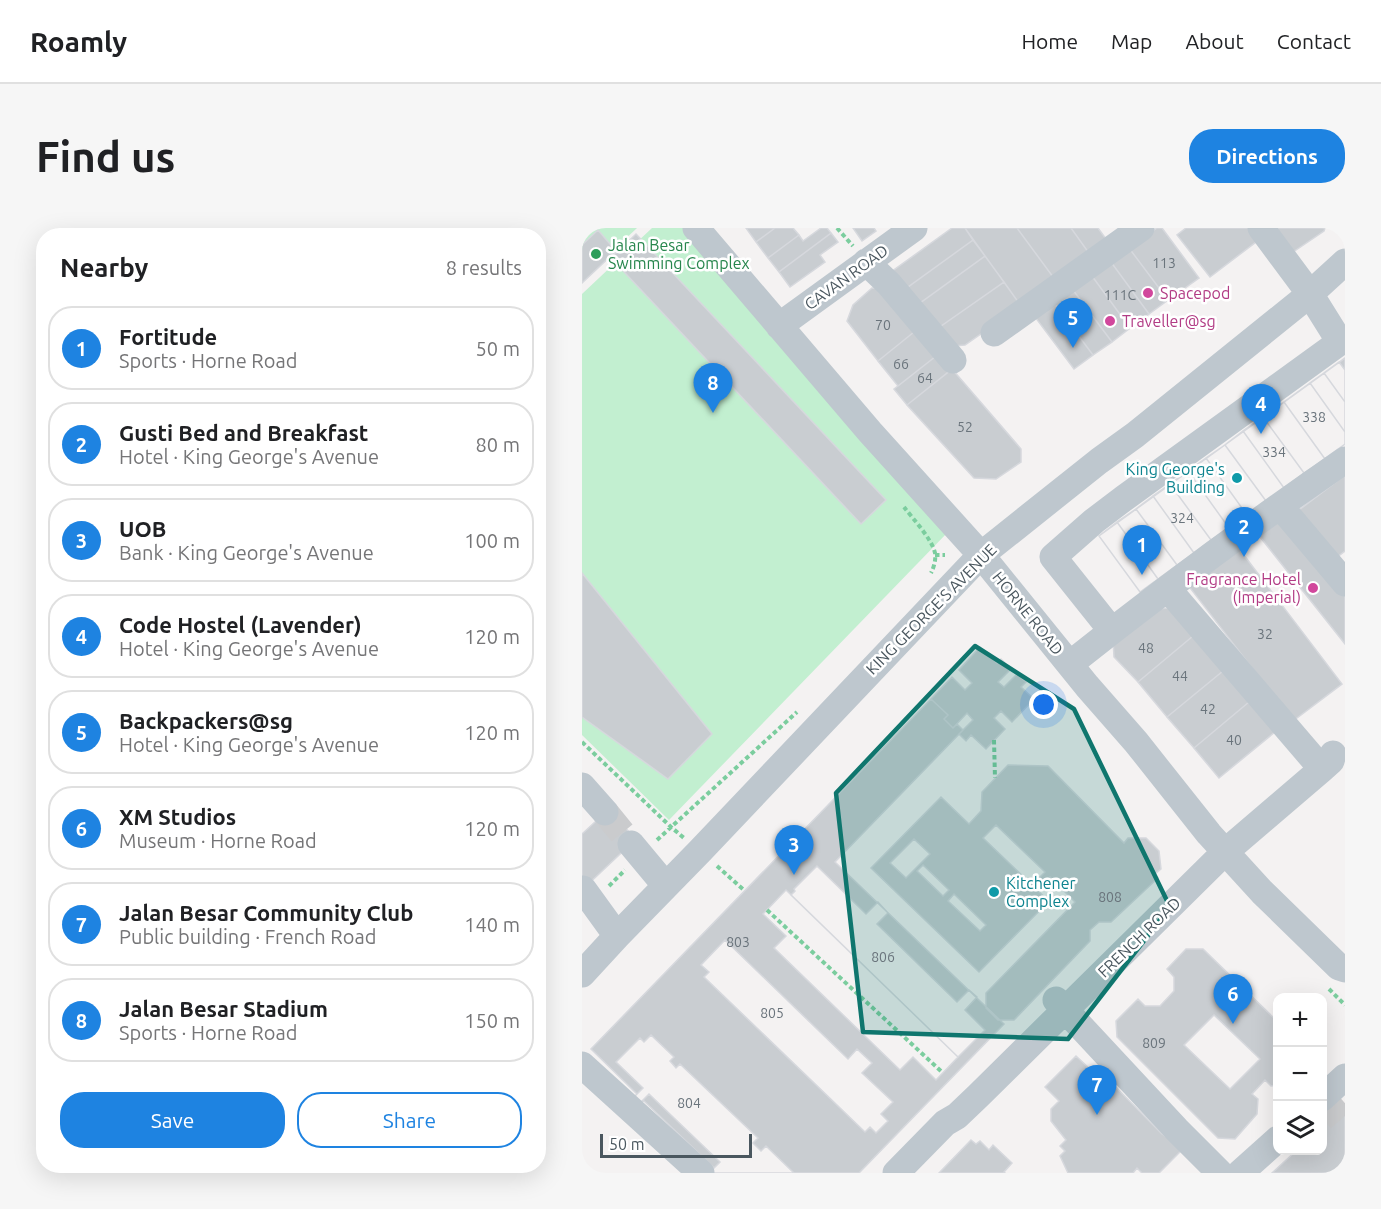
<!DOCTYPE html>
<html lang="en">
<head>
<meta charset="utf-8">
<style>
	body { margin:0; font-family:Ubuntu,sans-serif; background:#f6f6f6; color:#202124 }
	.controls { position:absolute; right:18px; bottom:18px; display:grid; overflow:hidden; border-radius:12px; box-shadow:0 6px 24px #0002 }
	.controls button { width:54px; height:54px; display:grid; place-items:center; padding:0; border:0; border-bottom:2px solid #e0e0e0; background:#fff; color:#202124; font:30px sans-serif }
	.scale { position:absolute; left:18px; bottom:15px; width:152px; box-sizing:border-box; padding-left:6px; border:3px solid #4a575f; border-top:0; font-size:16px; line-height:21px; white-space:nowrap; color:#4a575f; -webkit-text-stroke:4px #fff; paint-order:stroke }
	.you { position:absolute; left:462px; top:477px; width:21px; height:21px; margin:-15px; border:4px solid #fff; border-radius:50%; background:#1a73e8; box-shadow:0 0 0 9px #1a73e833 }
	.badge { display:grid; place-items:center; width:39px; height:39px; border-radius:50%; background:#1e83e1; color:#fff; font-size:20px; font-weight:700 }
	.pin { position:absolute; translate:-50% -50px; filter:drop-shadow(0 2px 3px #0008) }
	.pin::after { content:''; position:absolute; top:32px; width:21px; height:18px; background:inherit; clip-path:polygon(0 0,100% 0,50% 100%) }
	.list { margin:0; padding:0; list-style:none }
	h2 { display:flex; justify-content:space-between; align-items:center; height:78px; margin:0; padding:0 24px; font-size:26px }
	h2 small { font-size:20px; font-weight:400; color:#757577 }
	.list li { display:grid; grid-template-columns:39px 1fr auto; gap:18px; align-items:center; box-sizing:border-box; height:84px; margin:0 12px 12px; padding:0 12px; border:2px solid #e0e0e0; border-radius:24px }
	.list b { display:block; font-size:22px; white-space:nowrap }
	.list p { margin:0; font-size:20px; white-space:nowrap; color:#757577 }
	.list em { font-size:20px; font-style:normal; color:#757577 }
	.actions { display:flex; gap:12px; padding:18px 24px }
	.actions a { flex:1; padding:14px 0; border:2px solid #1e83e1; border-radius:24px; text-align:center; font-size:21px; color:#1e83e1 }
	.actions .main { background:#1e83e1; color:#fff }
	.icon { flex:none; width:33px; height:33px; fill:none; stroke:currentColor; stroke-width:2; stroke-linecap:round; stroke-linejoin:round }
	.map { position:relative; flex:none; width:763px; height:945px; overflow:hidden; border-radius:24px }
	header { display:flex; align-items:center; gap:36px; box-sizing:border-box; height:84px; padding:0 30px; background:#fff; border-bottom:2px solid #e0e0e0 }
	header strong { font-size:28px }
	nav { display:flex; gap:33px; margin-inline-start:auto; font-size:21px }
	.intro { display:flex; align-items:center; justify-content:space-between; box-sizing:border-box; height:144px; padding:0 36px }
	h1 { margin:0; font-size:42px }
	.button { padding:15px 27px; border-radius:24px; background:#1e83e1; color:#fff; font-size:21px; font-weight:700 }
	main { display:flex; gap:36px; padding:0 36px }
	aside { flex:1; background:#fff; border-radius:24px; box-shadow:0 6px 24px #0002 }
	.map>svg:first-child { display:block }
	.green { fill:#c2efd0 }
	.building { fill:#c9cdd1; stroke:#d6d8dd; stroke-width:1.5; fill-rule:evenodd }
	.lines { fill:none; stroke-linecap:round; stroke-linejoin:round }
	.minor-tunnel { stroke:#cacbcd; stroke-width:27; stroke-dasharray:27 14; stroke-linecap:butt }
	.path { stroke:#7bcd9e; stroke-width:4; stroke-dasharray:4.5 3; stroke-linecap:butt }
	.minor { stroke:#bec7ce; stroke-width:27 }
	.marked { fill:#0f766e; fill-opacity:0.2; stroke:#0f766e; stroke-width:4.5; stroke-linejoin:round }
	.leisure-dot { fill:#2e9e5b; stroke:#fff; stroke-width:2 }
	.hotel-dot { fill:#d1479c; stroke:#fff; stroke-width:2 }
	.culture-dot { fill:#0f9aa8; stroke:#fff; stroke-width:2 }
	.labels { text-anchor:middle; stroke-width:5; stroke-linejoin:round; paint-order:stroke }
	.number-label { font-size:14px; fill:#6a747c }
	.leisure-label { font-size:16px; fill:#27864d; stroke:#fff; text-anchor:start }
	.street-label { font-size:16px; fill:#4a575f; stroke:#fff }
	.hotel-label { font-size:16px; fill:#b23c85; stroke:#fff; text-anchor:start }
	.culture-label { font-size:16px; fill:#0d838f; stroke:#fff; text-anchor:end }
</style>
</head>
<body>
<header>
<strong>Roamly</strong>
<nav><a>Home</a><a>Map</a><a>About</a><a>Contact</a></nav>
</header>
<div class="intro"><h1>Find us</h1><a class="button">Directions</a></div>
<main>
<aside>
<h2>Nearby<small>8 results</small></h2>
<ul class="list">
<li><span class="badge">1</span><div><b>Fortitude</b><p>Sports · Horne Road</p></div><em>50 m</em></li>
<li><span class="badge">2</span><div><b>Gusti Bed and Breakfast</b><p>Hotel · King George's Avenue</p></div><em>80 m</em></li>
<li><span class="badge">3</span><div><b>UOB</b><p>Bank · King George's Avenue</p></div><em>100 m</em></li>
<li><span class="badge">4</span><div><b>Code Hostel (Lavender)</b><p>Hotel · King George's Avenue</p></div><em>120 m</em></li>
<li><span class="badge">5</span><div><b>Backpackers@sg</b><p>Hotel · King George's Avenue</p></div><em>120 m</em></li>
<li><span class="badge">6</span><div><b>XM Studios</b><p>Museum · Horne Road</p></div><em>120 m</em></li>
<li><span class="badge">7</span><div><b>Jalan Besar Community Club</b><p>Public building · French Road</p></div><em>140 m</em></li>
<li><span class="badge">8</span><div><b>Jalan Besar Stadium</b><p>Sports · Horne Road</p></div><em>150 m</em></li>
</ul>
<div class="actions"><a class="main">Save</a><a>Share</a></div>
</aside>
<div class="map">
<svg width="763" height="945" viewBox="0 0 763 945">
	<rect width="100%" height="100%" fill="#f4f2f2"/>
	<!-- green -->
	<path class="green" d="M 0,0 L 55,0 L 0,52 Z
		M 70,0 L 102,0 L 366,304 L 87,592 L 0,507 L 0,66 Z"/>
	<!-- building -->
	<path class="building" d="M 164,0 L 193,0 L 174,14 Z
		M 193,0 L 211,0 L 217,7 L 186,30 L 174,14 Z
		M 239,0 L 245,0 L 249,5 L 197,44 L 186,30 L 217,7 L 221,13 Z
		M 271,0 L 292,0 L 294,3 L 280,13 Z
		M 370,0 L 383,0 L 391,12 L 322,62 L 309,44 Z
		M 383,0 L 435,0 L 474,53 L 439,78 Z
		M 435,0 L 489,0 L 509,28 L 474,53 Z
		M 489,0 L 516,0 L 527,15 L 509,28 Z
		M 575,0 L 580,0 L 617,50 L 586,72 L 547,20 Z
		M 604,0 L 670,0 L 678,11 L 628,49 L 595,7 Z
		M 694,0 L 743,0 L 742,3 L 711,24 Z
		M 16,2 L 34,23 L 0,55 L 0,17 Z
		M 249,5 L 256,14 L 238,27 L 243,34 L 208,59 L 197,44 Z
		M 54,6 L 304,272 L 279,296 L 29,30 Z
		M 391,12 L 403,28 L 334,78 L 322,62 Z
		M 547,20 L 586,72 L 567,86 L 529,34 Z
		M 403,28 L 422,54 L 352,103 L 334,78 Z
		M 529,34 L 567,86 L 548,100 L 510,48 Z
		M 510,48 L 548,100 L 530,114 L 491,62 Z
		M 422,54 L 439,78 L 383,117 L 371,118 L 352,103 Z
		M 290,60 L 306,61 L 337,100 L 296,133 L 265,93 L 271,77 Z
		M 491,62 L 530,114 L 511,127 L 472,75 Z
		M 472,75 L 511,127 L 492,141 L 453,89 Z
		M 337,100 L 358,125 L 316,158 L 296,133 Z
		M 358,125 L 370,141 L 325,177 L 312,161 Z
		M 763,130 L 763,216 L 558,364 L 517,308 Z
		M 757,134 L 763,142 L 763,174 L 742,145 Z
		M 370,141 L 439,221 L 439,234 L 414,251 L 392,250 L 325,177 Z
		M 742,145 L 763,174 L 763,204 L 728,155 Z
		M 728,155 L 763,204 L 763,216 L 743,231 L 702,174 Z
		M 702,174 L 743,231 L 722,245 L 681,189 Z
		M 681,189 L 722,245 L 702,260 L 661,203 Z
		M 661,203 L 702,260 L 684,273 L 643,217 Z
		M 643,217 L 684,273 L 665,287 L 624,230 Z
		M 624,230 L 665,287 L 647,300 L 606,243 Z
		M 606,243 L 647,300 L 629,312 L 588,256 Z
		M 763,247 L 763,323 L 754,330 L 717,282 Z
		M 588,256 L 629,312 L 612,325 L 571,268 Z
		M 571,268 L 612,325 L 595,337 L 554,281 Z
		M 554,281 L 595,337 L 576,351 L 535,294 Z
		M 701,289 L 763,368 L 763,416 L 671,300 Z
		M 535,294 L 576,351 L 558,364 L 517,308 Z
		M 655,318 L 760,456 L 711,493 L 605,356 Z
		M 0,345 L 130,506 L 86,551 L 0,489 Z
		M 588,380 L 611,408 L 556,454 L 532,429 L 531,411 L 571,381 Z
		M 611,408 L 641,443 L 585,489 L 556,454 Z
		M 398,419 L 415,435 L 419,431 L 429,441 L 416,454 L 422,459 L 435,446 L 444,454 L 439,459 L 452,471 L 430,494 L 419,483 L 412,490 L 423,501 L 404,521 L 389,507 L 384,513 L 377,506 L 391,492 L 385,485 L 371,500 L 362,491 L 366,487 L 349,471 L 370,449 L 383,462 L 390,455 L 377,442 Z
		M 641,443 L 667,474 L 612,520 L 585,489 Z
		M 349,471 L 366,487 L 362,491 L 371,500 L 375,496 L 381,502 L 253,634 L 422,796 L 277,945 L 127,945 L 132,940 L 61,872 L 56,877 L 50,871 L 55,866 L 9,821 ZM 204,662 L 376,829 L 354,852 L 331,829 L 318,842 L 192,720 L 204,708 L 181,686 Z
		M 667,474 L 693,504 L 637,550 L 612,520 Z
		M 426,537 L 466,538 L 542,615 L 546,610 L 564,610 L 577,623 L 579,641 L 573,646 L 576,650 L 529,694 L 517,694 L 508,702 L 508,713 L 432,792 L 416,792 L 404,780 L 404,765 L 493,674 L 468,649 L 455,662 L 467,673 L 397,744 L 289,640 L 359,569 L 387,596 L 399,583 L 400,564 ZM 414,597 L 463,644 L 450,657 L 401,610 ZM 332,611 L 348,626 L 324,650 L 308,635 ZM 341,637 L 367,662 L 361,668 L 335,643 ZM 372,666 L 404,697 L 398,703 L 366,673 Z
		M 26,582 L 54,611 L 0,662 L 0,606 Z
		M 235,638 L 284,686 L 296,674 L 306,685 L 295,696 L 375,774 L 387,762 L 395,769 L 383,782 L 403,802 L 376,829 L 209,667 L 213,663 L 212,661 Z
		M 143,712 L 266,831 L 275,821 L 290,835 L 280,845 L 311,874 L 299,886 L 306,893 L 294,905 L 288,899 L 283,904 L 122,749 L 127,744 L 119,737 Z
		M 604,721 L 621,721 L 696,794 L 696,857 L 689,858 L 683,852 L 670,866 L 676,871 L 675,886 L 653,911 L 636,910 L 535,809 L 534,793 L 556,771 L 563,778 L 578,778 L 592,763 L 592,749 L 585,741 ZM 632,787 L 678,831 L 648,861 L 602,817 Z
		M 69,807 L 92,829 L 88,833 L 94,840 L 98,836 L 176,910 L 171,915 L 179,923 L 184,918 L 212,945 L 127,945 L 138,934 L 67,866 L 56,877 L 50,871 L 61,860 L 34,834 L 58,810 L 62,814 Z
		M 494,828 L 508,841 L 515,840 L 580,906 L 602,920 L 577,945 L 560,945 L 555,940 L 551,945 L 486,945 L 478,928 L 483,923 L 478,918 L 484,912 L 469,893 L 469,881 L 477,873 L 463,859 Z
		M 763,878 L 763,945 L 690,945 L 715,922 L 740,922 L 740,899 Z
		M 389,912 L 394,916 L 398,913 L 407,922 L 411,917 L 430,935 L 422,944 L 423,945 L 357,945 Z"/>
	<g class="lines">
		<!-- minor-tunnel -->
		<path class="minor-tunnel" d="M 23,584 L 49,616
			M 740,890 L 763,870"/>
		<!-- path -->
		<path class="path" d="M 255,0 L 271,18
			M 322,279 C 331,291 350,311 353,325 C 354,332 352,339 349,345
			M 353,327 L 363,327
			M 412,512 L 413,550
			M 0,514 L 89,599 L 102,610
			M 75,612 L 215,484
			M 135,638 L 163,663
			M 27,658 L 43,642
			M 185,682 L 361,845
			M 747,761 L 763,777"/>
		<!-- minor -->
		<path class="minor" d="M 114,0 L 288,204 L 399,327 L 505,458 L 554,514 L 627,606 L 680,664 L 757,739 L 763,741
			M 284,34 L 307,56 L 371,132
			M 197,98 L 332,0
			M 412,105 L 559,0
			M 698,278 L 763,355
			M 586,361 L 740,541
			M 530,403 L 471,329 L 512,293 L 541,271 L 758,114 L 728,66 L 679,0
			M 488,436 C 577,365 669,297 763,232
			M 0,558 L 23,584
			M 49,616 L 84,658
			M 1,661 L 35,708
			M 0,746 L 35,708 L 118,623 L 399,327 L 517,233 L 553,207 L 728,66 L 763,34
			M 474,772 L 595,902 L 638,945
			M 0,837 L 119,945
			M 740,870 L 763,849
			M 314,945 L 363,895 L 375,888 L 396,868 L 643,624 L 740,541 L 749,533 L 751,526
			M 658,945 L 696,911"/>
	</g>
	<!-- marked area -->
	<path class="marked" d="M 393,418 L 492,481 L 588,679 L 486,811 L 281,804 L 254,565 Z"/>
	<!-- markers -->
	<circle class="leisure-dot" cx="14" cy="26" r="6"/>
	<g class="hotel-dot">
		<circle cx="566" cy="65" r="6"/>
		<circle cx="528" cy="93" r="6"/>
		<circle cx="731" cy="360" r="6"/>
	</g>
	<g class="culture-dot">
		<circle cx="655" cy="250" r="6"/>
		<circle cx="412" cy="664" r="6"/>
	</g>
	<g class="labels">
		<!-- number labels -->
		<g class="number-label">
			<text x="582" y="40">113</text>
			<text x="538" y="72">111C</text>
			<text x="301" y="102">70</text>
			<text x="319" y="141">66</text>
			<text x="343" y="155">64</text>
			<text x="732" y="194">338</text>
			<text x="383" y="204">52</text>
			<text x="692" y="229">334</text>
			<text x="600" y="295">324</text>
			<text x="683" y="411">32</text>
			<text x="564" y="425">48</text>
			<text x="598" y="453">44</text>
			<text x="626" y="486">42</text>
			<text x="652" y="517">40</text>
			<text x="528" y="674">808</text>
			<text x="156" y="719">803</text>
			<text x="301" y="734">806</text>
			<text x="190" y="790">805</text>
			<text x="572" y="820">809</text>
			<text x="107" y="880">804</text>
		</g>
		<!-- leisure labels -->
		<g class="leisure-label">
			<text x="26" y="23">Jalan Besar<tspan x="26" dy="18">Swimming Complex</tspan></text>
		</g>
		<!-- street labels -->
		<g class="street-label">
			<text transform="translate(264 49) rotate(-36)" y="6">CAVAN ROAD</text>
			<text transform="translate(349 381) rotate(-45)" y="6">KING GEORGE'S AVENUE</text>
			<text transform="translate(446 385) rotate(51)" y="6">HORNE ROAD</text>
			<text transform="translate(557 709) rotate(-44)" y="6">FRENCH ROAD</text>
		</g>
		<!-- hotel labels -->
		<g class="hotel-label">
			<text x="578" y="71">Spacepod</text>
			<text x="540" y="99">Traveller@sg</text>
			<text x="719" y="357" text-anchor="end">Fragrance Hotel<tspan x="719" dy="18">(Imperial)</tspan></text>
		</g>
		<!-- culture labels -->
		<g class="culture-label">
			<text x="643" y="247">King George's<tspan x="643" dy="18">Building</tspan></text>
			<text x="424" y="661" text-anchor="start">Kitchener<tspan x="424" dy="18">Complex</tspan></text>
		</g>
	</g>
</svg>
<div class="controls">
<button>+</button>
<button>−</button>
<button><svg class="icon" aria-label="layers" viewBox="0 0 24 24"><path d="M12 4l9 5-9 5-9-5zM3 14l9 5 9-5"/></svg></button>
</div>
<div class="scale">50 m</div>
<div class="you"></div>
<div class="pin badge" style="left:560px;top:347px">1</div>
<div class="pin badge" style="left:662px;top:329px">2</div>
<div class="pin badge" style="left:212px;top:647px">3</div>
<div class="pin badge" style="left:679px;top:206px">4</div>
<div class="pin badge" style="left:491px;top:120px">5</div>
<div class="pin badge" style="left:651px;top:796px">6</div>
<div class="pin badge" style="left:515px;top:887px">7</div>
<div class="pin badge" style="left:131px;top:185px">8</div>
</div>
</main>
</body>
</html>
